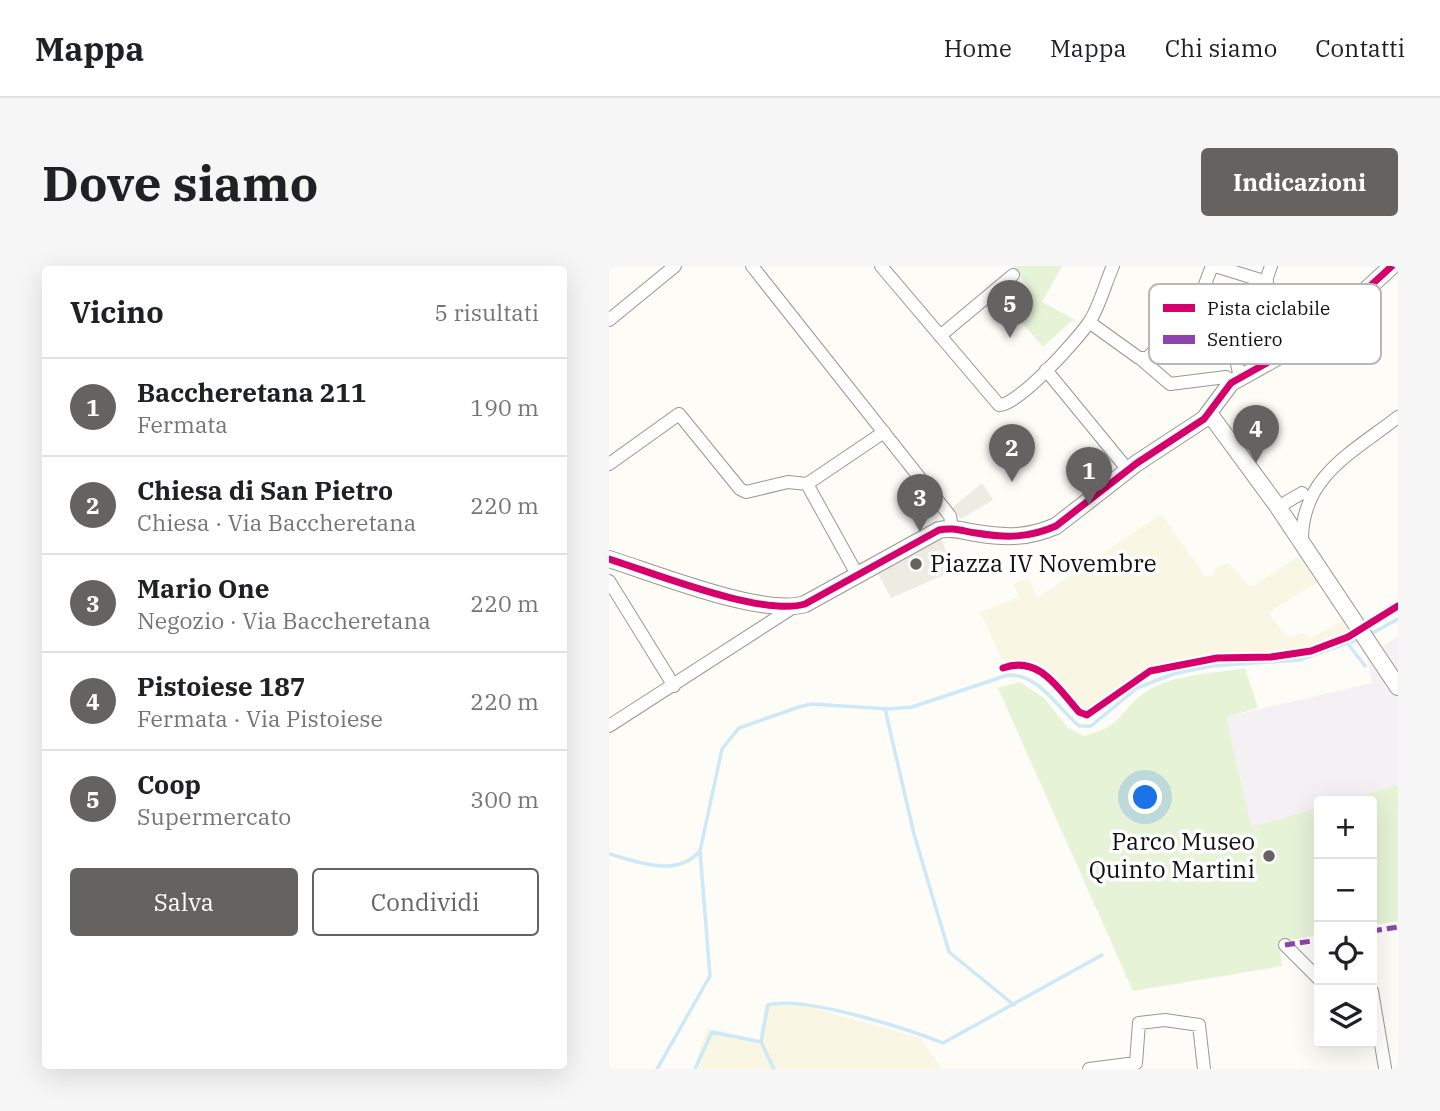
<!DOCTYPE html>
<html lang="it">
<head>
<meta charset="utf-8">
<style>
	body { margin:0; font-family:"IBM Plex Serif",serif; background:#f6f6f6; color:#202124 }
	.controls { position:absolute; right:21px; bottom:21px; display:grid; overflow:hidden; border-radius:7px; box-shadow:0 7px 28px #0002 }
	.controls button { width:63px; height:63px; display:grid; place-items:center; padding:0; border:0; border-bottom:2px solid #e0e0e0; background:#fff; color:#202124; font:35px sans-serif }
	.you { position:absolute; left:537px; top:532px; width:24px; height:24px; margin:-18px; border:5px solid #fff; border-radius:50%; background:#1a73e8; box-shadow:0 0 0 10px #1a73e833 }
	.badge { display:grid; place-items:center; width:46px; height:46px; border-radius:50%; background:#646362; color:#fff; font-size:23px; font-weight:700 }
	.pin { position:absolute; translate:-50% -58px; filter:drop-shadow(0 2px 4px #0008) }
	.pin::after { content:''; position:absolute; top:37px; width:24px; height:21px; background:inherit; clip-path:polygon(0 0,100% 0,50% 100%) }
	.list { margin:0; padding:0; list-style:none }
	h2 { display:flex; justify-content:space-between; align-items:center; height:91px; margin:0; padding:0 28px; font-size:30px }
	h2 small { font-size:23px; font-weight:400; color:#757577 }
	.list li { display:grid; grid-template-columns:46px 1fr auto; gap:21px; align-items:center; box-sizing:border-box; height:98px; padding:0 28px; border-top:2px solid #e0e0e0 }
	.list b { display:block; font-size:26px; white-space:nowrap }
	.list p { margin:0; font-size:23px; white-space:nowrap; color:#757577 }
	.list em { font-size:23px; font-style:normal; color:#757577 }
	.actions { display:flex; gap:14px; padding:21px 28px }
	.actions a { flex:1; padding:16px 0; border:2px solid #646362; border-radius:7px; text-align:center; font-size:24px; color:#646362 }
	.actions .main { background:#646362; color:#fff }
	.icon { flex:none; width:38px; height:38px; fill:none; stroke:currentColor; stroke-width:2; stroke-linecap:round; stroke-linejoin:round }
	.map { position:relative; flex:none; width:789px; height:803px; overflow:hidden; border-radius:7px }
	header { display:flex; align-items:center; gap:42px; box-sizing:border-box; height:98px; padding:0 35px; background:#fff; border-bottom:2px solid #e0e0e0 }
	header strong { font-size:33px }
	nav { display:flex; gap:38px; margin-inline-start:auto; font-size:24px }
	.intro { display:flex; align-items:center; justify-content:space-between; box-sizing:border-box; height:168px; padding:0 42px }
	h1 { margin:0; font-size:49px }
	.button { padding:18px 32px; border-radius:7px; background:#646362; color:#fff; font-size:24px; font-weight:700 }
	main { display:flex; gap:42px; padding:0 42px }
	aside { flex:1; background:#fff; border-radius:7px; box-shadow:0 7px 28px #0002 }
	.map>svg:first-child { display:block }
	.industrial { fill:#f5f0f3 }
	.farmland { fill:#f9f7e4 }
	.green { fill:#e7f3d7 }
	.plaza { fill:#edebe2 }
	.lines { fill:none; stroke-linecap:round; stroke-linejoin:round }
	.stream { stroke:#cde8f7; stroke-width:3.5 }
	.minor-casing { stroke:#979795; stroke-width:14 }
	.tertiary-casing { stroke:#979795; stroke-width:18 }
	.minor { stroke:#fffffe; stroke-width:12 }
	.tertiary { stroke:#fffffe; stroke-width:16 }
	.quiet { stroke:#8e44ad; stroke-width:5; stroke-dasharray:10 5; stroke-linecap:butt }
	.cycleway-casing { stroke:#fff; stroke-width:11 }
	.cycleway { stroke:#d6006c; stroke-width:7 }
	.poi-dot { fill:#646362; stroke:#fff; stroke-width:2.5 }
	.labels { text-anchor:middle; stroke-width:7; stroke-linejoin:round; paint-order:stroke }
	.poi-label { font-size:24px; fill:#111; stroke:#fff; text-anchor:start }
	.key { fill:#fff; stroke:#b8b8b8; stroke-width:2 }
	.key-label { font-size:19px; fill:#111 }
</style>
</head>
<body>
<header>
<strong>Mappa</strong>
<nav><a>Home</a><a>Mappa</a><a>Chi siamo</a><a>Contatti</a></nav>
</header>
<div class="intro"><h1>Dove siamo</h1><a class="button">Indicazioni</a></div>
<main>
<aside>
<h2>Vicino<small>5 risultati</small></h2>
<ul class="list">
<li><span class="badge">1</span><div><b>Baccheretana 211</b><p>Fermata</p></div><em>190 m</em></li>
<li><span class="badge">2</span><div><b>Chiesa di San Pietro</b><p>Chiesa · Via Baccheretana</p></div><em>220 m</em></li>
<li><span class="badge">3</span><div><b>Mario One</b><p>Negozio · Via Baccheretana</p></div><em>220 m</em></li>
<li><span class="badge">4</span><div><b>Pistoiese 187</b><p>Fermata · Via Pistoiese</p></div><em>220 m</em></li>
<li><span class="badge">5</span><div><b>Coop</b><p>Supermercato</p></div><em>300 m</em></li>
</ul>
<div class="actions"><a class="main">Salva</a><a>Condividi</a></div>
</aside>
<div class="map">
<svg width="789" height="803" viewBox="0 0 789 803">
	<rect width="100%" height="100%" fill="#fdfcf7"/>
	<!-- industrial -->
	<path class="industrial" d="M 789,370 L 789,519 L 734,535 L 710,535 L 710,542 L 642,562 L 617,451 L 763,417 L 758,391 Z"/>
	<!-- farmland -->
	<path class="farmland" d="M 552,248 L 597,311 L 605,309 L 606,302 L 619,297 L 642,321 L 695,287 L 710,315 L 660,346 L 673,366 L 682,371 L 693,367 L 702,372 L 739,353 L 744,361 L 727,374 L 693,386 L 661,391 L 603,392 L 538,405 L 485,444 L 477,447 L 432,401 L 393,394 L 371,346 L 410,331 L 404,318 L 420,312 L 428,332 Z
		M 156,738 L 193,739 L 312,772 L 333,803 L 85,803 L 98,762 L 150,774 Z"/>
	<!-- green -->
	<path class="green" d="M 404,0 L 453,0 L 433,36 L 465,53 L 434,81 L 398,39 L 419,21 Z
		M 636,402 L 649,442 L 617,451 L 642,561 L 710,542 L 710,669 L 670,676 L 673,700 L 524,725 L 389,422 L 411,416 L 435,432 L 459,462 L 475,470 C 512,460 507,451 531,430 C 557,408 604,408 636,402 Z
		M 789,519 L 789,655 L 763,659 L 763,535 L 734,535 Z"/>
	<!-- plaza -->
	<path class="plaza" d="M 373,217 L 384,234 L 352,253 L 343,242 Z
		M 330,264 L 338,289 L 344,292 L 348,303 L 282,332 L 265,300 Z"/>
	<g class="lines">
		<!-- stream -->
		<path class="stream" d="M 760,369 L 789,353
			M 739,378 L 756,400
			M 276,443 L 305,568 L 340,686 L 405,739
			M 0,588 C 30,596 67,612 91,585 L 113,483 L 130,462 L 190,441 L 203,438 L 279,443 L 303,441 L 399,409 C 430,408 448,441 470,460 L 482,460 L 528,422 L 564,408 L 602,400 L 690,394 L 753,372
			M 48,803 L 101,710 L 91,585
			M 86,803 L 103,766 L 152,776
			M 165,803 L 152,776 L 159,739 C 194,729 299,763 334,777 L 493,689"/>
		<defs>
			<path id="minor" d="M 143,0 L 341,250 L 343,261
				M 272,0 L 390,139 C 409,140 469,73 481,55 C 491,39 496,18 504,0
				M 606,0 L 658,16
				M 0,54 L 66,0
				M 480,56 L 530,92 L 538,92 L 585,47 L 603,0
				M 331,70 L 404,9
				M 533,94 L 561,118 L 617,111 L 624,116
				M 437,104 L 519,204
				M 631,111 L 628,98 L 662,0
				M 0,198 L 70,148 L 131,223 L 137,226 L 179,216 L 198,218 L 249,310
				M 198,218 L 275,166
				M 669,241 L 693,227
				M 693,275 C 692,211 744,186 789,151
				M 0,315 L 65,420
				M 0,460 L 183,342
				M 676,679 L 710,713
				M 763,725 L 776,802
				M 480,803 L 527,797 L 530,757 L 556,754 L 590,759 L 595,803"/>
			<path id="tertiary" d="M 600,147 L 669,241 L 789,421
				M 0,293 C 45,307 154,351 196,338 L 330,264 C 344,261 353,265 367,267 C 397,272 420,272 447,260 L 528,197 L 595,153 L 622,117 L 708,69 L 783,0"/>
		</defs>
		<!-- minor casing -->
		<use href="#minor" class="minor-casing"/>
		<!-- tertiary casing -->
		<use href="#tertiary" class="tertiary-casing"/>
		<!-- minor -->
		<use href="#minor" class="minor"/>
		<!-- tertiary -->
		<use href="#tertiary" class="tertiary"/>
		<!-- quiet -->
		<path class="quiet" d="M 763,665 L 789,661
			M 676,679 L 710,674"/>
		<defs>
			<path id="cycleway" d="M 0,293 C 45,307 154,351 196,338 L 330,264 C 344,261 353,265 367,267 C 397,272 420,272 447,260 L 528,197 L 595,153 L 622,117 L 708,69 L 783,0
				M 394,402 C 430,389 449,422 470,446 L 478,449 L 541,405 L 608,392 L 662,391 L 702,385 L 739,371 L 789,340"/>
		</defs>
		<!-- cycleway casing -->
		<use href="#cycleway" class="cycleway-casing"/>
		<!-- cycleway -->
		<use href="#cycleway" class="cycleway"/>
	</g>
	<!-- markers -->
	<g class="poi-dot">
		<circle cx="307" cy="298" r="7"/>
		<circle cx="660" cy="590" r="7"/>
	</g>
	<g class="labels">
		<!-- poi labels -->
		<g class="poi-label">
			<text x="321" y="306">Piazza IV Novembre</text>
			<text x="646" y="584" text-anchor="end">Parco Museo<tspan x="646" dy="28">Quinto Martini</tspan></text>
		</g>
	</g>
	<!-- legend -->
	<rect x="540" y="18" width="232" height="80" rx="10" class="key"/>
	<rect x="554" y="38" width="32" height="8" fill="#d6006c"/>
	<rect x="554" y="69" width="32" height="9" fill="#8e44ad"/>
	<g class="key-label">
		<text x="598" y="49">Pista ciclabile</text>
		<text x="598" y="80">Sentiero</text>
	</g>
</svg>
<div class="controls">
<button>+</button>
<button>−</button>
<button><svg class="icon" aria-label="locate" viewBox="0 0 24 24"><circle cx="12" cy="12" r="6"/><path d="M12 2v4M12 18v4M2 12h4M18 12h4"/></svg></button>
<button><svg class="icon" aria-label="layers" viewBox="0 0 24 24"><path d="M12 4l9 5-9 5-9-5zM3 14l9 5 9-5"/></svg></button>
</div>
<div class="you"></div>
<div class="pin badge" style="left:480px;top:239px">1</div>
<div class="pin badge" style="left:403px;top:216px">2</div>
<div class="pin badge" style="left:311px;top:266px">3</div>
<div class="pin badge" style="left:647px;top:197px">4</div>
<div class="pin badge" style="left:401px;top:72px">5</div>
</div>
</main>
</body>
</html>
